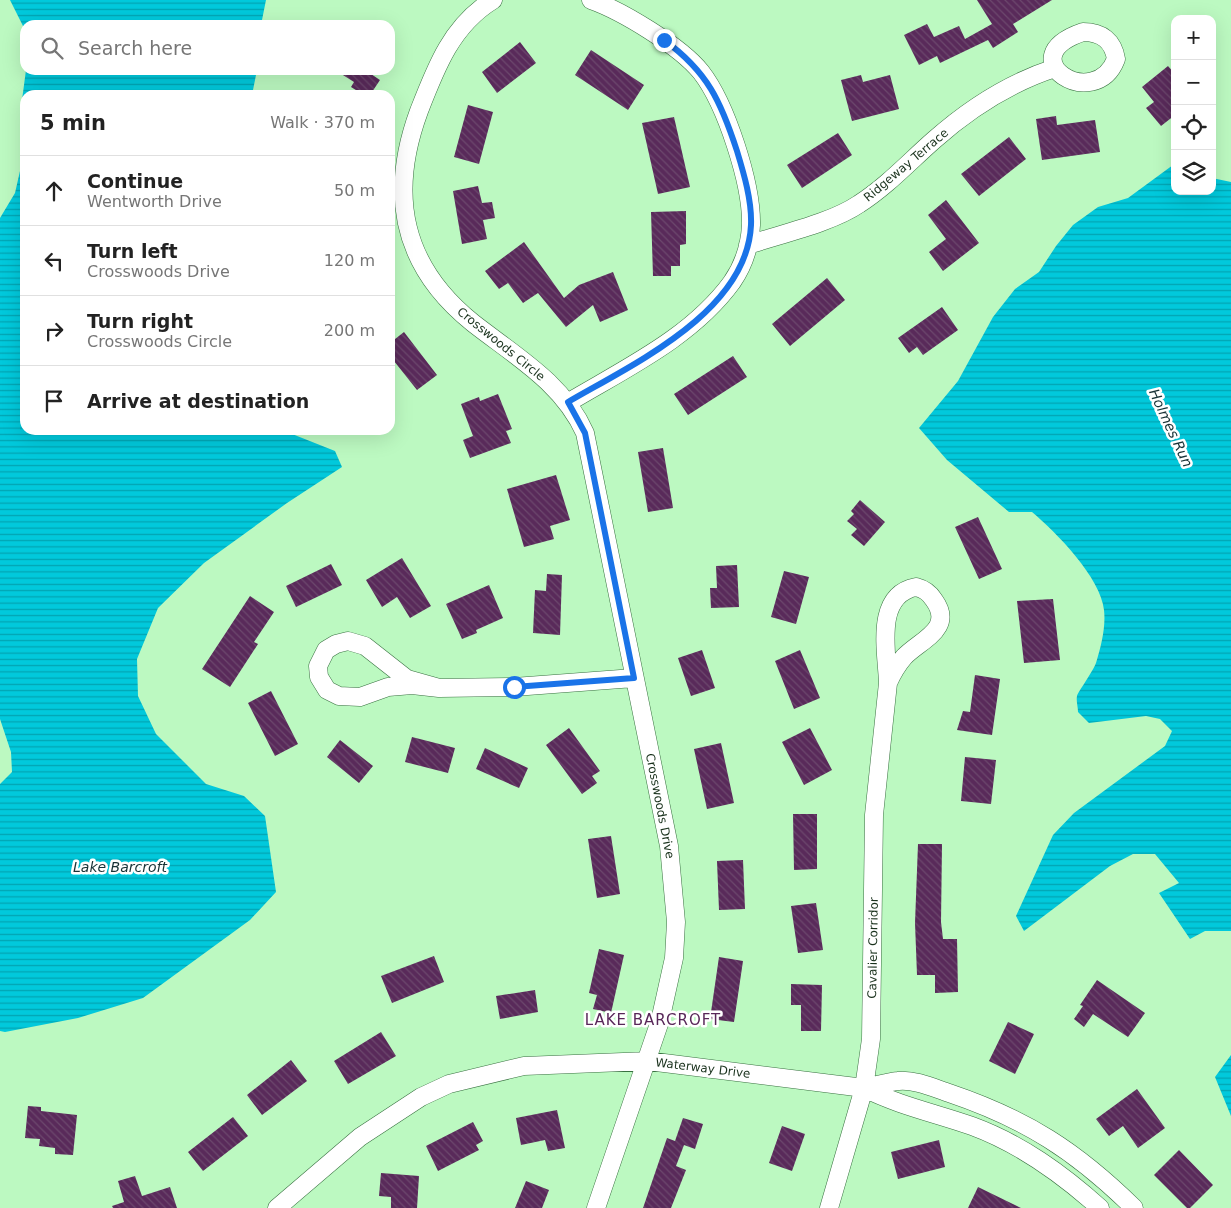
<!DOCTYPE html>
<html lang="en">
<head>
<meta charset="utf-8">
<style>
	body { margin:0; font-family:"DejaVu Sans",sans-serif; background:#f2f2f2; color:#222 }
	.controls { position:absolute; right:15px; top:15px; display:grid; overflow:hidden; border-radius:10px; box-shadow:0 5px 20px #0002 }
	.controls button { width:45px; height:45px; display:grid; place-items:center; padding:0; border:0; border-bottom:1px solid #e0e0e0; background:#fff; color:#222; font:25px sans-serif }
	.stop { position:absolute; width:15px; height:15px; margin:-11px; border:4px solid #1a73e8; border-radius:50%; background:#fff }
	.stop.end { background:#1a73e8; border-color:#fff; box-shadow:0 1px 5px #0008 }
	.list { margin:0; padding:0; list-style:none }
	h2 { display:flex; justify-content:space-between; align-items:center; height:65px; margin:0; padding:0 20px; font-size:21px }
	h2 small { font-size:16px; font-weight:400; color:#767676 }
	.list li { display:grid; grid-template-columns:32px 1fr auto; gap:15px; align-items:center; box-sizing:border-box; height:70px; padding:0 20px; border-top:1px solid #e0e0e0 }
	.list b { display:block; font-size:19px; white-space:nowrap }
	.list p { margin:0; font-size:16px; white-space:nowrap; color:#767676 }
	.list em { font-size:16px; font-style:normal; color:#767676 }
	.icon { flex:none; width:28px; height:28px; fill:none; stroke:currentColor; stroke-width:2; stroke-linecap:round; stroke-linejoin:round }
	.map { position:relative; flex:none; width:1231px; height:1208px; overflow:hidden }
	.search { position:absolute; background:#fff; box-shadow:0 5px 20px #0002; left:20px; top:20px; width:375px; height:55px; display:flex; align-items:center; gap:12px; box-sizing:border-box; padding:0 18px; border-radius:15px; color:#767676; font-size:19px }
	.panel { position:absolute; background:#fff; box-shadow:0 5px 20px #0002; left:20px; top:90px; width:375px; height:345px; border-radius:15px }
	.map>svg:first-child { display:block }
	.water { fill:url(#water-rules) }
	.building { fill:url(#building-back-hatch) }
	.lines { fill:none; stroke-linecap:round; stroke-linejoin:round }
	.minor-casing { stroke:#397141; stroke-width:19 }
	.minor { stroke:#fff; stroke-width:18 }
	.route { stroke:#1a73e8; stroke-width:6 }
	.labels { text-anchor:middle; stroke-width:5; stroke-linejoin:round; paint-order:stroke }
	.street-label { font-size:12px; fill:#1a321d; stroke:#fff }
	.water-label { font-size:14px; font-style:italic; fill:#193236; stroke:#fff }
	.quarter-label { font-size:15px; letter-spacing:1px; fill:#582759; stroke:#fff }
</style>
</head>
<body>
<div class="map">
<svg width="1231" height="1208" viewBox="0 0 1231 1208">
	<defs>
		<pattern id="water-rules" width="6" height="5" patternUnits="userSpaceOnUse" patternTransform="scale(1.25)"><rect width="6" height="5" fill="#01c9dc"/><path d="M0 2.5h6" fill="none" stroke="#02a4b2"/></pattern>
		<pattern id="building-back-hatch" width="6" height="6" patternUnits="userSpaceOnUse" patternTransform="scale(1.25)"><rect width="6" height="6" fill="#592a5a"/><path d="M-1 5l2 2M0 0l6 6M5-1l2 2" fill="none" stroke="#6c486d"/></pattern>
	</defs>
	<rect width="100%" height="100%" fill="#bcf9c1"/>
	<!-- water -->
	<path class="water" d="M 10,0 L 266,0 L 261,25 L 25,25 L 25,30 Z
		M 26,70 L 257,70 L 252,95 L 25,95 L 25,430 L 282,430 L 335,451 L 342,467 L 287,503 L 204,563 L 158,608 L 137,659 L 138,696 L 156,734 L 206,784 L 244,796 L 265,816 L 276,892 L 250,920 L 143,998 L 78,1018 L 5,1032 L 0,1031 L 0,784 L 12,772 L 11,752 L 0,719 L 0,218 L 15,193 L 25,149 L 22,100 Z
		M 1173,165 L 1175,191 L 1212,191 L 1212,178 L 1231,182 L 1231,931 L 1205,931 L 1190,939 L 1159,893 L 1179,883 L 1155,854 L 1133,854 L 1110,866 L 1024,931 L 1016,916 L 1053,835 L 1074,813 L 1165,746 L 1172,731 L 1160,719 L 1146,716 L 1089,723 L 1078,712 C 1078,707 1076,701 1077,696 C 1078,692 1092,673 1096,663 C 1101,647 1106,627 1104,610 C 1101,578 1056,532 1032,512 L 1009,512 L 947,460 L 919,428 L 958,381 L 993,317 L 1015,289 L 1039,272 L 1056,246 L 1073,225 L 1098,207 L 1128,198 Z
		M 1231,1055 L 1231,1116 L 1215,1077 Z"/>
	<!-- building -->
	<path class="building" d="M 977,0 L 1052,0 L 1013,24 L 1018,32 L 993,48 L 988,40 L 940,63 L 937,56 L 919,65 L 904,35 L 927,24 L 934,37 L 959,26 L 965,39 L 992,24 Z
		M 520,42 L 536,63 L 497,93 L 482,72 Z
		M 591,50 L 644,85 L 628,110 L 575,75 Z
		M 1168,66 L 1175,74 L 1175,115 L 1161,126 L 1146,108 L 1154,102 L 1142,87 Z
		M 335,70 L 365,70 L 380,80 L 370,95 L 364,95 L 351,87 L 354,82 Z
		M 861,75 L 863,82 L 890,75 L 899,109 L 852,121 L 841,80 Z
		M 468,105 L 493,112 L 479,164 L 454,157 Z
		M 1056,116 L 1057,125 L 1095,120 L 1100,152 L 1042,160 L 1036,119 Z
		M 674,117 L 690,187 L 658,194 L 642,123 Z
		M 838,133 L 852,155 L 802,188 L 787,165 Z
		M 1009,137 L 1026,159 L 979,196 L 961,174 Z
		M 478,186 L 482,203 L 492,202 L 495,218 L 483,220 L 487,239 L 462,244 L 453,191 Z
		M 946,200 L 979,243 L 943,271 L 929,252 L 946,239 L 928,215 Z
		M 686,211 L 686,244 L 680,245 L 680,266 L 671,266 L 671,276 L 653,276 L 651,212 Z
		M 524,242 L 564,298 L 579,285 L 613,272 L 628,310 L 600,322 L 593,305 L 566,327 L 538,293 L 523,303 L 508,283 L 499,289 L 485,271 Z
		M 827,278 L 845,300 L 790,346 L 772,324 Z
		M 942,307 L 958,330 L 923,355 L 917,347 L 909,353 L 898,338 Z
		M 404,332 L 437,375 L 417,390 L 390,356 L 390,343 Z
		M 733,356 L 747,377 L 688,415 L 674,394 Z
		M 498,394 L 512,429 L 506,431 L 511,443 L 470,458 L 463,440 L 473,436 L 461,404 L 479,397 L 480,401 Z
		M 663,448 L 673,508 L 648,512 L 638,452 Z
		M 556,475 L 570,520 L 550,526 L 554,539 L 524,547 L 507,489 Z
		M 860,500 L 885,522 L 864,546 L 851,535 L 857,529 L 847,521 L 854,514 L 851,511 Z
		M 978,517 L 1002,569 L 979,579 L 955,527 Z
		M 402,558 L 431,606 L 410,618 L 397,597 L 382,607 L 366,580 Z
		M 331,564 L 342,585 L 296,607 L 286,586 Z
		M 737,565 L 739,607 L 711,608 L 710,588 L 717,588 L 716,566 Z
		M 784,571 L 809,577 L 796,624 L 771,617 Z
		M 547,574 L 562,575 L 560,635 L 533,633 L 535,590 L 546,591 Z
		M 489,585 L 503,618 L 476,630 L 477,633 L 462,639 L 446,604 Z
		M 250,596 L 274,612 L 254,642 L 258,644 L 230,687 L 202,669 Z
		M 1053,599 L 1060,660 L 1024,663 L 1017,601 Z
		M 702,650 L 715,688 L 691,696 L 678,658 Z
		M 800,650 L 820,698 L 794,709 L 775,661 Z
		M 975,675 L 1000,679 L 992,735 L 957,730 L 963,711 L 970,712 Z
		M 271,691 L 298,744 L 275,756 L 248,703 Z
		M 569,728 L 600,771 L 592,776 L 597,783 L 582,794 L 546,745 Z
		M 810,728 L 832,770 L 804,785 L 782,742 Z
		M 412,737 L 455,748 L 448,773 L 405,762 Z
		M 340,740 L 373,766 L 359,783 L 327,757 Z
		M 721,743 L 734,803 L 707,809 L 694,749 Z
		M 485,748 L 528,768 L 519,788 L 476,769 Z
		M 965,757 L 996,760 L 991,804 L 961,801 Z
		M 793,814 L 817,814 L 817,869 L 794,870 Z
		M 611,836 L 620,894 L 597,898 L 588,839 Z
		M 918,844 L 942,844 L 941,922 L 943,939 L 957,939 L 958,992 L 935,993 L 935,975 L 917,975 L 915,923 Z
		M 743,860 L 745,909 L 719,910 L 717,861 Z
		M 816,903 L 823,950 L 798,953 L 791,906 Z
		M 599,949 L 624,955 L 611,1013 L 593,1009 L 597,995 L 589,993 Z
		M 434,956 L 444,982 L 392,1003 L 381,976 Z
		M 719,957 L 743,961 L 734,1022 L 710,1019 Z
		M 1097,980 L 1145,1013 L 1128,1037 L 1093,1014 L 1084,1027 L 1074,1019 L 1083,1006 L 1080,1005 Z
		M 791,984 L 822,985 L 821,1031 L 801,1031 L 801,1005 L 791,1005 Z
		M 535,990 L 538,1012 L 500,1019 L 496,996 Z
		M 1008,1022 L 1034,1034 L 1015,1074 L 989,1061 Z
		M 381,1032 L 396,1056 L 348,1084 L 334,1061 Z
		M 291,1060 L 307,1081 L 262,1115 L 247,1095 Z
		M 1137,1089 L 1165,1128 L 1138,1148 L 1123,1126 L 1109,1136 L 1096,1119 Z
		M 28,1106 L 41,1107 L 41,1111 L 77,1115 L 73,1155 L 55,1154 L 55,1148 L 39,1146 L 40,1139 L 25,1138 Z
		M 557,1110 L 565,1148 L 548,1151 L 545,1140 L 521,1145 L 516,1118 Z
		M 233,1117 L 248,1136 L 203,1171 L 188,1152 Z
		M 683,1118 L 703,1124 L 695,1149 L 684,1145 L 676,1166 L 686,1170 L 671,1208 L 643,1208 L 667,1138 L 675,1141 Z
		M 473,1122 L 483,1141 L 476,1145 L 479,1150 L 438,1171 L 426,1146 Z
		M 782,1126 L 805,1134 L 792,1171 L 769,1163 Z
		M 939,1140 L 945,1167 L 898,1179 L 891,1152 Z
		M 1179,1150 L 1213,1185 L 1190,1208 L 1187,1208 L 1154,1175 Z
		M 381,1173 L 419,1176 L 417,1208 L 391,1208 L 391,1197 L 379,1196 Z
		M 135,1176 L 142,1196 L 170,1187 L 177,1208 L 113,1208 L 112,1206 L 124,1202 L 118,1181 Z
		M 526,1181 L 549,1190 L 542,1208 L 515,1208 Z
		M 978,1187 L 1021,1208 L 968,1208 Z"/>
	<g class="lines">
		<defs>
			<path id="minor" d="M 493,0 C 452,25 436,67 419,111 C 388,195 402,266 473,323 C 515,356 563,383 585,433 L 669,846 L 676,922 L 674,958 L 660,1021 L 596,1208
				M 1083,32 C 1102,32 1113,41 1116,59 C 1095,114 1007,58 1083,32 Z
				M 748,245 C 781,234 831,223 859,204 C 887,186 909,162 934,140 C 970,108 1009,83 1055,68
				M 569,402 C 626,368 692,337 732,282 C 743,266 750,245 751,225 C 752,184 726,104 701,72 C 680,46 622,11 591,0
				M 916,587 C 924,589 929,592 934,600 C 955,629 920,640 904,657 C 897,665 892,674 888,683 C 887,652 874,595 916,587 Z
				M 439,688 L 412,685 L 388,687 L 360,697 L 339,696 L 327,690 L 319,677 L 318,666 L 326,650 L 336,644 L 348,641 L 365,646 L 407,679 L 439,688 L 514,687 L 634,678
				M 864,1088 C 900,1106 935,1113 972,1126 C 1021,1144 1062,1174 1100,1208
				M 277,1208 L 360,1137 L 421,1097 L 449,1084 L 524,1066 L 648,1061 L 864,1088 C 875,1086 887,1082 898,1081 C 914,1079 934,1088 949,1093 C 1026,1119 1076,1151 1134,1208
				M 829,1208 L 864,1088 L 871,1039 L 874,815 L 888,683"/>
		</defs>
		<!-- minor casing -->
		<use href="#minor" class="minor-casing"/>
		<!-- minor -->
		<use href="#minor" class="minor"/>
	</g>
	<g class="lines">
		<!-- route -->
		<path class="route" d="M 514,687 L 634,678 L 585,433 L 568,402 C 633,364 747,312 751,225 C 752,201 744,174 737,151 C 721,102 708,72 664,40"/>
	</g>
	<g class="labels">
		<!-- street labels -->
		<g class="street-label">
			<text transform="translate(906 165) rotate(-40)" y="4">Ridgeway Terrace</text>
			<text transform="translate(501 344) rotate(39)" y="4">Crosswoods Circle</text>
			<text transform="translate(660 806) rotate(79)" y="4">Crosswoods Drive</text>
			<text transform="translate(873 948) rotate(-89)" y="4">Cavalier Corridor</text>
			<text transform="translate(703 1068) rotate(7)" y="4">Waterway Drive</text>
		</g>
		<!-- water labels -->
		<g class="water-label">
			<text transform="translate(1171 428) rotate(65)" y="5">Holmes Run</text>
			<text x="120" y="872">Lake Barcroft</text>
		</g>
		<!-- quarter labels -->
		<g class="quarter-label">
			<text x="653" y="1025">LAKE BARCROFT</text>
		</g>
	</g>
</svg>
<div class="controls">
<button>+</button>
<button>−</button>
<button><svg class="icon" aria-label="locate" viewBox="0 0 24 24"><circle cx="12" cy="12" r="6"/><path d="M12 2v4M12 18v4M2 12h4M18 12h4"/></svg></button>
<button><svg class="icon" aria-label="layers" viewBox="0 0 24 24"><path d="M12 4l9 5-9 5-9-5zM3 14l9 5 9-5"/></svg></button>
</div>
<div class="stop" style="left:514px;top:687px"></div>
<div class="stop end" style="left:664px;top:40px"></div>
<div class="search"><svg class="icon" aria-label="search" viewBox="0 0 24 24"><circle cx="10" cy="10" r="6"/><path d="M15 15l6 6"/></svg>Search here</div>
<section class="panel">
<h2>5 min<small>Walk · 370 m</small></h2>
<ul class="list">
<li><svg class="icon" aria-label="ahead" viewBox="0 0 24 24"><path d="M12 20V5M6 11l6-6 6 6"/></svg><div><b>Continue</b><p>Wentworth Drive</p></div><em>50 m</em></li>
<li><svg class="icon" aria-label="left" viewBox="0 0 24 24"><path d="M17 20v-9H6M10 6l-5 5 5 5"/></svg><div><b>Turn left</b><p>Crosswoods Drive</p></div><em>120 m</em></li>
<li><svg class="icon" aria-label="right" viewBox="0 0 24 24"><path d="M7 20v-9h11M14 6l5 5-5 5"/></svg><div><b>Turn right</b><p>Crosswoods Circle</p></div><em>200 m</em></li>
<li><svg class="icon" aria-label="arrive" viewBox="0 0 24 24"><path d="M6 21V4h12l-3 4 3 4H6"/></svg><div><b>Arrive at destination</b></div></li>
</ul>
</section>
</div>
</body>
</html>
